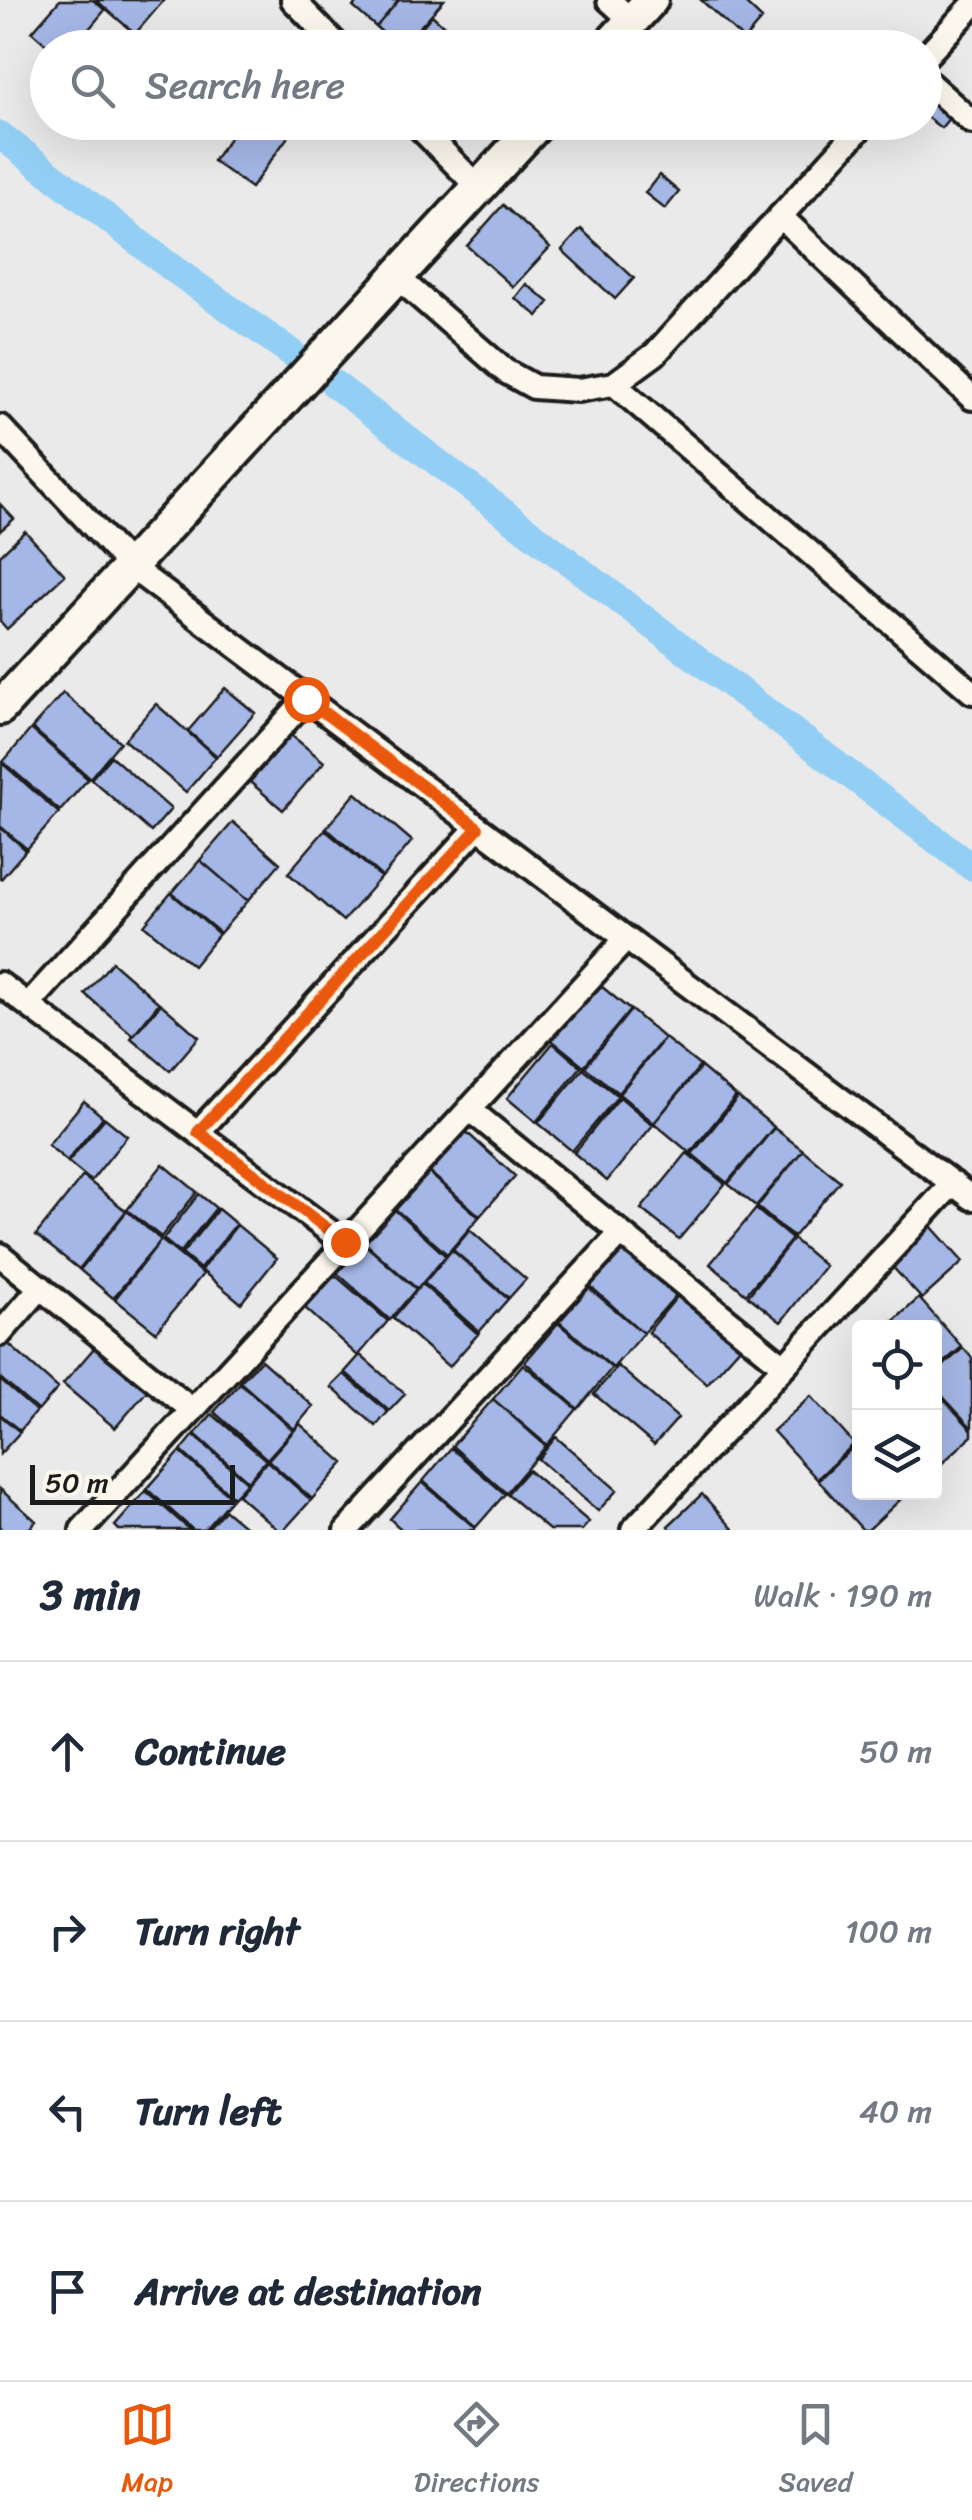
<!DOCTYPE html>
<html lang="en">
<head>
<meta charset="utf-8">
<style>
	body { margin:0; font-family:Sriracha,sans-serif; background:#f2f2f3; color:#1f2937 }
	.controls { position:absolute; right:30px; bottom:30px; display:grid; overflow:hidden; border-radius:10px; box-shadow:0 10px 40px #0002 }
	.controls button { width:90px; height:90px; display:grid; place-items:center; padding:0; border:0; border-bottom:2px solid #e0e1e3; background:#fff; color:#1f2937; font:50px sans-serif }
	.scale { position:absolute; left:30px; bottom:25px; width:205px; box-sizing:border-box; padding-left:10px; border:5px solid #1c1c1c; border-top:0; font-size:28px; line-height:35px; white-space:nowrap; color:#1c1c1c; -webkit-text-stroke:8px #fbf7ec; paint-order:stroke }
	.stop { position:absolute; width:30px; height:30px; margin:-22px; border:8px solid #ea580c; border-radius:50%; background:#fff }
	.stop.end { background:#ea580c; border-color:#fff; box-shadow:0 2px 10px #0008 }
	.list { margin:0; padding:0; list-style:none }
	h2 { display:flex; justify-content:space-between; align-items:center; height:130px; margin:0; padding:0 40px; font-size:42px }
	h2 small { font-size:32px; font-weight:400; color:#747a83 }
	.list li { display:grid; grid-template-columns:65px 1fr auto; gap:30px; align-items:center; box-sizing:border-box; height:180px; padding:0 40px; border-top:2px solid #e0e1e3 }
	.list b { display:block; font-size:38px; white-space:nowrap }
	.list em { font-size:32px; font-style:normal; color:#747a83 }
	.icon { flex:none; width:55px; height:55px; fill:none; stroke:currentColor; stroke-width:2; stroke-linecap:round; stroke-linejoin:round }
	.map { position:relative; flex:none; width:972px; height:1530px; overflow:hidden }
	.search { position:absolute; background:#fff; box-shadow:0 10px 40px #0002; left:30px; right:30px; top:30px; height:110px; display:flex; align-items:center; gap:25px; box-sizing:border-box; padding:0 35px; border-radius:55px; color:#747a83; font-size:38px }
	.sheet { height:850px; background:#fff }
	nav { display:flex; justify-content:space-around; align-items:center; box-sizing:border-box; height:140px; border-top:2px solid #e0e1e3; background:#fff; font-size:28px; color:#747a83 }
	nav a { display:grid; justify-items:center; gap:5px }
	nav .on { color:#ea580c }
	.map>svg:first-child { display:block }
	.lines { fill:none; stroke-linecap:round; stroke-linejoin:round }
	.canal { stroke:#93cff4; stroke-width:28 }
	.building { fill:#a5b7e6; stroke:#1c1c1c; stroke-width:2.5 }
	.street-casing { stroke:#1c1c1c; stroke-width:30 }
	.secondary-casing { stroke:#1c1c1c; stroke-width:40 }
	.street { stroke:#fbf7ec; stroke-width:22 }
	.secondary { stroke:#fbf7ec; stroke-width:32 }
	.route { stroke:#ea580c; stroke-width:12 }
</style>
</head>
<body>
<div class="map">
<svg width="972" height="1530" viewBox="0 0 972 1530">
	<rect width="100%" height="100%" fill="#eaeaeb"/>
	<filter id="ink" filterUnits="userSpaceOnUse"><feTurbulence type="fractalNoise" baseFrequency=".01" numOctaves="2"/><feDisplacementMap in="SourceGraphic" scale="20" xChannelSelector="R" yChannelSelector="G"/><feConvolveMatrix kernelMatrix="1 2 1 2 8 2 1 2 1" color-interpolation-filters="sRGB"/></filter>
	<g filter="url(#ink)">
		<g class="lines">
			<!-- canal -->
			<path class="canal" d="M 0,135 L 172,268 L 293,354
				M 334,384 L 972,867"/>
		</g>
		<!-- building -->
		<path class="building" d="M 60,0 L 93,0 L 105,10 L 73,48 L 50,48 L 32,32 Z
			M 96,0 L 164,0 L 135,34 Z
			M 360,0 L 399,0 L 376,27 L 353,7 Z
			M 399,0 L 444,0 L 401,48 L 376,27 Z
			M 701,0 L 742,0 L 762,19 L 744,40 Z
			M 432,15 L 468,48 L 404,48 Z
			M 937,96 L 955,111 L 941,128 L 924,115 Z
			M 241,122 L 289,122 L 295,127 L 251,188 L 213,161 Z
			M 484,122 L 510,122 L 499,135 Z
			M 659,175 L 679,192 L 665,209 L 645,193 Z
			M 503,205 L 550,247 L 513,287 L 467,246 Z
			M 581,229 L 634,278 L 615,299 L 562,250 Z
			M 526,284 L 549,302 L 538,316 L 515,298 Z
			M 0,504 L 14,519 L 0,531 Z
			M 25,531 L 65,575 L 7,629 L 0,621 L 0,555 Z
			M 225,688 L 255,713 L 217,756 L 188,731 Z
			M 63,693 L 120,742 L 90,778 L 32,728 Z
			M 156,704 L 216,757 L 186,792 L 124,740 Z
			M 31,729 L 88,779 L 60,811 L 3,762 Z
			M 291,735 L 324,762 L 283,810 L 250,782 Z
			M 111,756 L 171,809 L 151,832 L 91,779 Z
			M 2,763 L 59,813 L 27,849 L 0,826 Z
			M 356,793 L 412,841 L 382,877 L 326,828 Z
			M 233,822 L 280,863 L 248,901 L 200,860 Z
			M 0,827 L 26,850 L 1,879 L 0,879 Z
			M 325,830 L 381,877 L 343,921 L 288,873 Z
			M 200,860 L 248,901 L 220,933 L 172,893 Z
			M 171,893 L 219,934 L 193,966 L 144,925 Z
			M 112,962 L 159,1003 L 133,1035 L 85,994 Z
			M 595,981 L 630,1010 L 584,1066 L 549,1038 Z
			M 161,1004 L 199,1037 L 170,1071 L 131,1038 Z
			M 631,1010 L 664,1038 L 618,1093 L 585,1067 Z
			M 665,1038 L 700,1066 L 654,1123 L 619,1094 Z
			M 553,1043 L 581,1067 L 536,1122 L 507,1098 Z
			M 701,1067 L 736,1096 L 690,1153 L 654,1123 Z
			M 583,1069 L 618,1096 L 572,1151 L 538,1123 Z
			M 620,1097 L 653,1125 L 607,1181 L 574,1153 Z
			M 738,1097 L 774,1127 L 727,1183 L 692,1154 Z
			M 84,1101 L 103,1117 L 67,1161 L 48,1145 Z
			M 105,1118 L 127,1136 L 91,1181 L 68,1162 Z
			M 774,1128 L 803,1150 L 756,1206 L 728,1184 Z
			M 463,1129 L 515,1176 L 480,1216 L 427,1170 Z
			M 803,1150 L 840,1181 L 793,1237 L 757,1207 Z
			M 687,1153 L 725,1184 L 679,1239 L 641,1209 Z
			M 163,1164 L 197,1192 L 161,1237 L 127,1210 Z
			M 427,1171 L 479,1217 L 447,1254 L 394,1208 Z
			M 83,1176 L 126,1211 L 79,1269 L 36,1235 Z
			M 199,1194 L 216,1208 L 180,1253 L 163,1239 Z
			M 393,1208 L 446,1256 L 417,1289 L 364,1242 Z
			M 218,1209 L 236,1224 L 200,1269 L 182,1254 Z
			M 756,1209 L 792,1239 L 746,1294 L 710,1264 Z
			M 127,1211 L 161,1240 L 113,1298 L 80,1270 Z
			M 237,1225 L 277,1258 L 241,1303 L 201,1270 Z
			M 930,1225 L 963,1262 L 922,1299 L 889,1263 Z
			M 470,1230 L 526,1279 L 509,1298 L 453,1250 Z
			M 793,1239 L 825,1266 L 781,1322 L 748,1296 Z
			M 161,1240 L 203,1274 L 156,1332 L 115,1299 Z
			M 363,1243 L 416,1289 L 390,1320 L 337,1273 Z
			M 624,1247 L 677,1294 L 643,1333 L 590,1286 Z
			M 452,1250 L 508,1299 L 479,1332 L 424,1283 Z
			M 335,1275 L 388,1321 L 358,1356 L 305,1308 Z
			M 422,1284 L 478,1334 L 449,1367 L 393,1318 Z
			M 589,1288 L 643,1333 L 613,1368 L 559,1322 Z
			M 680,1293 L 741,1346 L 707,1384 L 648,1332 Z
			M 919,1298 L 962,1347 L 934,1371 L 934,1328 L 886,1328 Z
			M 558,1323 L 612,1368 L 578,1409 L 525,1362 Z
			M 101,1340 L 153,1384 L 115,1428 L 63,1384 Z
			M 5,1341 L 58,1388 L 38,1411 L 0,1378 L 0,1347 Z
			M 963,1348 L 972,1358 L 972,1428 L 934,1387 L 934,1374 Z
			M 360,1355 L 405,1394 L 389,1411 L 345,1372 Z
			M 261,1360 L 313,1406 L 294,1429 L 240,1382 Z
			M 523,1364 L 577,1409 L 547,1445 L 493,1399 Z
			M 618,1366 L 678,1418 L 654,1445 L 594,1394 Z
			M 344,1374 L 388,1412 L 376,1426 L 331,1387 Z
			M 0,1380 L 36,1411 L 20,1431 L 0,1414 Z
			M 240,1383 L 293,1430 L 267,1459 L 214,1412 Z
			M 934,1389 L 972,1430 L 972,1436 L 939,1466 L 934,1460 Z
			M 811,1396 L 854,1444 L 817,1479 L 773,1431 Z
			M 493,1399 L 546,1446 L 506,1493 L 452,1446 Z
			M 212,1414 L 266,1460 L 248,1481 L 195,1434 Z
			M 0,1415 L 20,1432 L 0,1454 Z
			M 300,1424 L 344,1463 L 312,1499 L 268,1460 Z
			M 194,1435 L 247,1482 L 233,1497 L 181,1451 Z
			M 556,1437 L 617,1490 L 598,1511 L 538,1459 Z
			M 853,1447 L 860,1454 L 860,1492 L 894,1492 L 901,1499 L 868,1530 L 863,1530 L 818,1480 Z
			M 451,1448 L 505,1494 L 476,1527 L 423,1481 Z
			M 180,1452 L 232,1498 L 204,1530 L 193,1530 L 147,1489 Z
			M 267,1461 L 311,1500 L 284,1530 L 278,1530 L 238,1495 Z
			M 528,1470 L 589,1522 L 582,1530 L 549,1530 L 507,1494 Z
			M 422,1482 L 475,1528 L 474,1530 L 402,1530 L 390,1519 Z
			M 0,1489 L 36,1521 L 28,1530 L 0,1530 Z
			M 146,1491 L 190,1530 L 119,1530 L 115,1526 Z
			M 702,1494 L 734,1530 L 671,1530 L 668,1526 Z
			M 225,1510 L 249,1530 L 208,1528 Z"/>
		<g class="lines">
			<defs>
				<path id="street" d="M 293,0 L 340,48
					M 609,0 L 632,21
					M 924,58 L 972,6
					M 924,79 L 972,122
					M 414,122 L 479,188
					M 780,216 L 972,398
					M 397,277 L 505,371 L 534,387 L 578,390 L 614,384 L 655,354 L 866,122
					M 614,384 L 972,692
					M 0,427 L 131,567 L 972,1198
					M 0,984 L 345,1243
					M 28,1005 L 306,699
					M 469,1109 L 784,1366
					M 198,1132 L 477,828
					M 0,1255 L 191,1409
					M 0,1334 L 41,1287
					M 82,1530 L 626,939
					M 347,1530 L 621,1233
					M 633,1530 L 953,1183"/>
				<path id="secondary" d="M 607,48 L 651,0
					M 0,708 L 539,122"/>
			</defs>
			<!-- street casing -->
			<use href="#street" class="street-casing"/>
			<!-- secondary casing -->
			<use href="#secondary" class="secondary-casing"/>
			<!-- street -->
			<use href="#street" class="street"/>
			<!-- secondary -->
			<use href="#secondary" class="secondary"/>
		</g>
	</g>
	<g class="lines" filter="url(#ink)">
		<!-- route -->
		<path class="route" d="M 306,699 L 478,828 L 198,1132 L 345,1242"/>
	</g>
</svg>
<div class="controls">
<button><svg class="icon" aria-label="locate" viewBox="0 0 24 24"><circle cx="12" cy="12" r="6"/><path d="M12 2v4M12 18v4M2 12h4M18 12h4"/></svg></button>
<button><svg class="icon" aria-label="layers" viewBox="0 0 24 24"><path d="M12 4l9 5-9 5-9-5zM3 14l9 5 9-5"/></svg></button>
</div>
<div class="scale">50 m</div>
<div class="stop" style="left:306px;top:699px"></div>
<div class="stop end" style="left:345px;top:1242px"></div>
<div class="search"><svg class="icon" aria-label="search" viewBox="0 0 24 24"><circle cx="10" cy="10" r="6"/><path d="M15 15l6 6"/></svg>Search here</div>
</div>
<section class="sheet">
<h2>3 min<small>Walk · 190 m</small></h2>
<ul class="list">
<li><svg class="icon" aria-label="ahead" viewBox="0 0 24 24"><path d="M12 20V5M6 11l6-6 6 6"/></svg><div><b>Continue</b></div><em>50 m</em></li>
<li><svg class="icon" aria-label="right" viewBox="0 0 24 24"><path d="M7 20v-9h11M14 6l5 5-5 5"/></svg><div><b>Turn right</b></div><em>100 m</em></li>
<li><svg class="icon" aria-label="left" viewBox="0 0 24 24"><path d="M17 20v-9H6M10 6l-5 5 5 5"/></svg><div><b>Turn left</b></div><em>40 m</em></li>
<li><svg class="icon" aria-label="arrive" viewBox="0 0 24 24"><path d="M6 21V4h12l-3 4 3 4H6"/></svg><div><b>Arrive at destination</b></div></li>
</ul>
</section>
<nav>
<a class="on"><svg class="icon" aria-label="map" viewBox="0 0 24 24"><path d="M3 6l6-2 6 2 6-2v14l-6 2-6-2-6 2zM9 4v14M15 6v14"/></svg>Map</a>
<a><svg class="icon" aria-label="directions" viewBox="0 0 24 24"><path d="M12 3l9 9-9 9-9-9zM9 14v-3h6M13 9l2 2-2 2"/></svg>Directions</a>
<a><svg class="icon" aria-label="saved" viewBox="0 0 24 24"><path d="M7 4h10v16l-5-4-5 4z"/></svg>Saved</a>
</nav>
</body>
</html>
